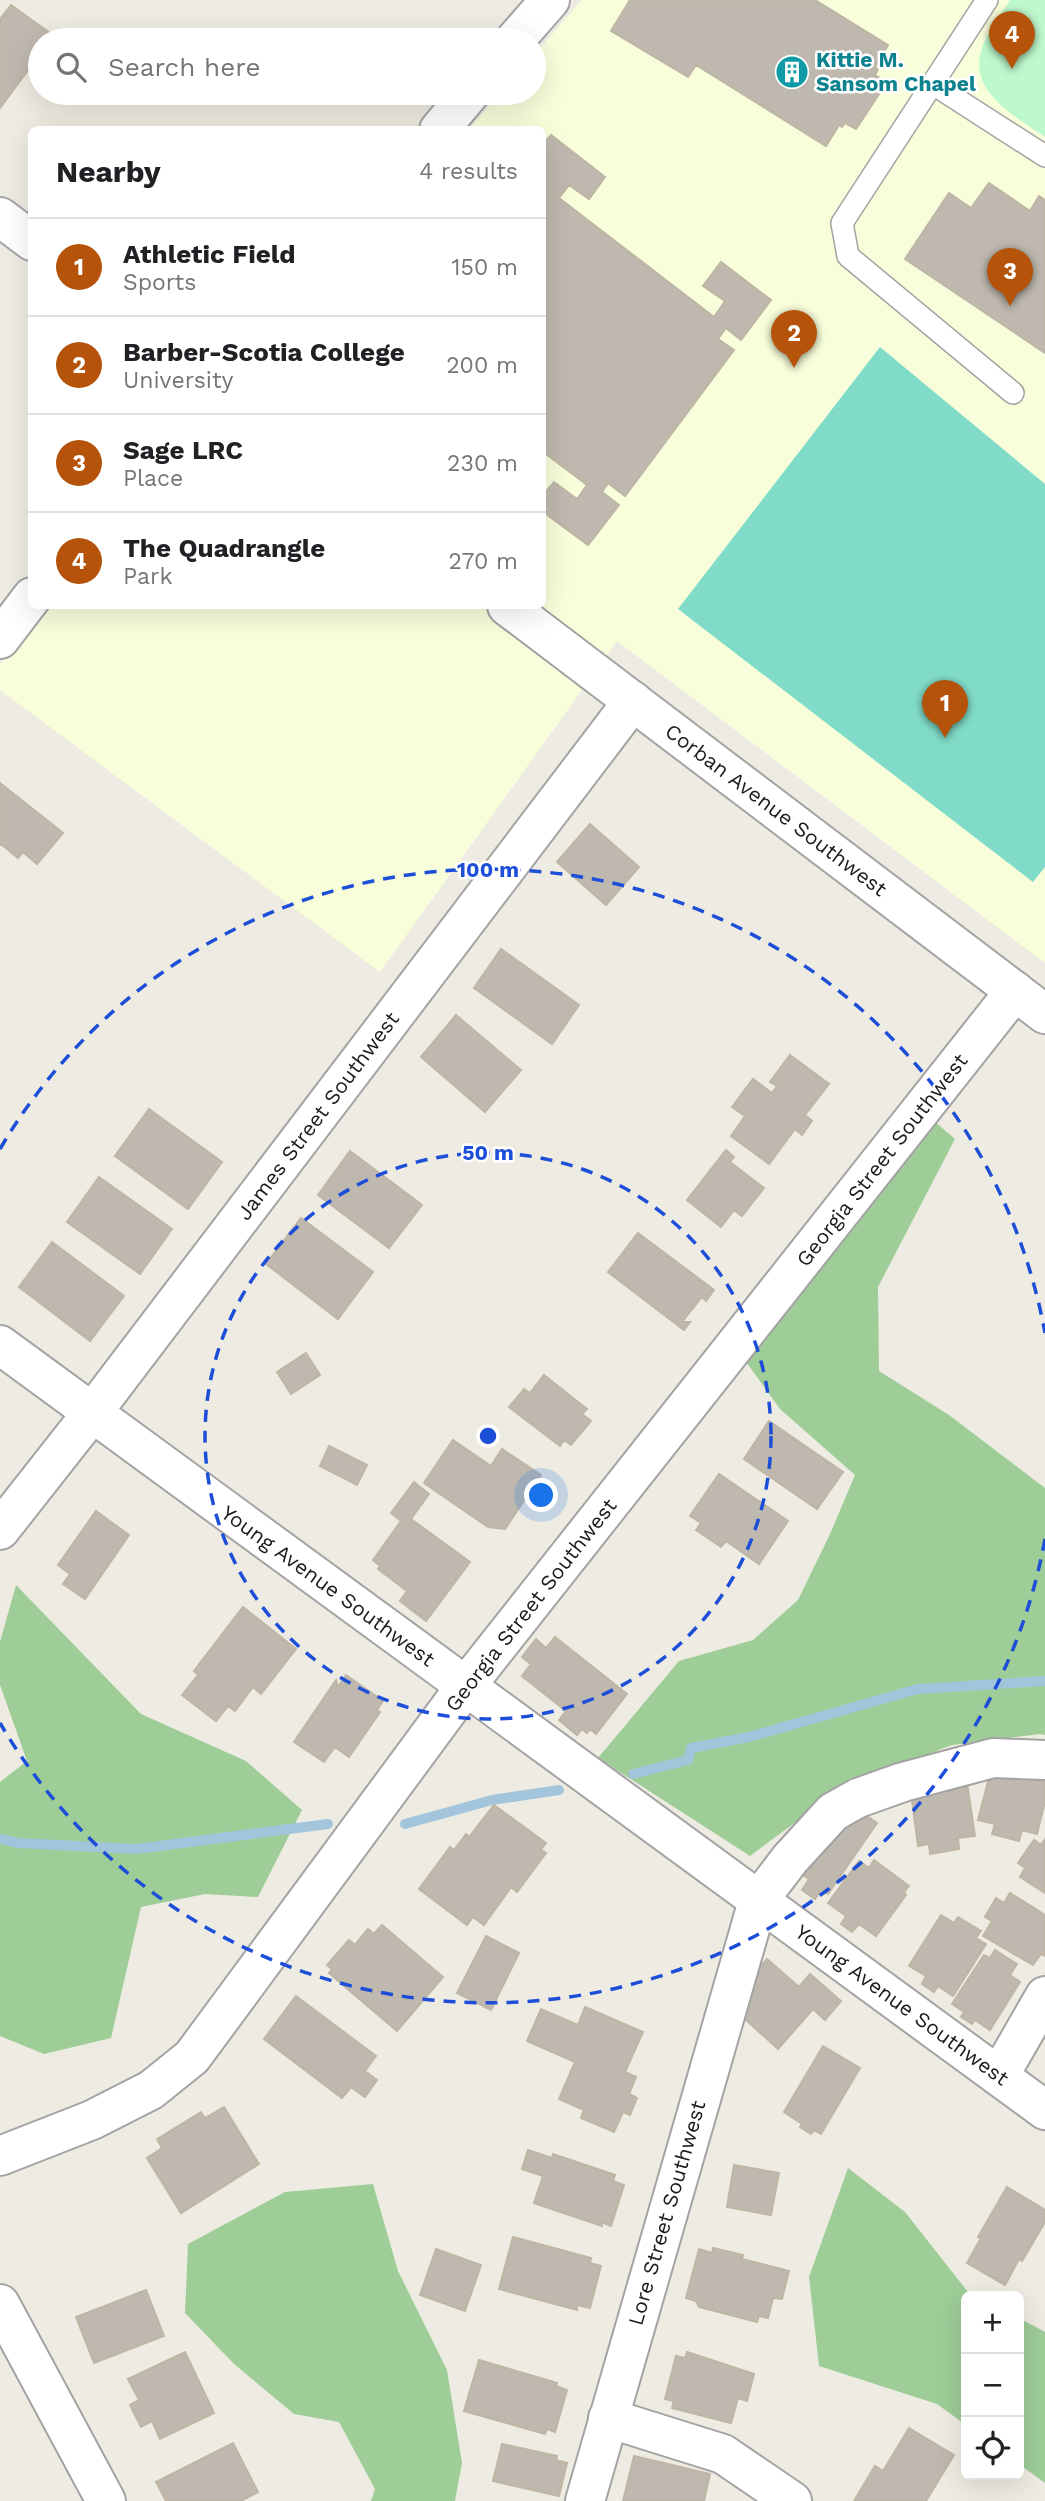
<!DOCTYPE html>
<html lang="en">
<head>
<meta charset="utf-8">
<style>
	body { margin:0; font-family:"Work Sans",sans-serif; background:#f6f6f6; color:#202124 }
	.controls { position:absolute; right:21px; bottom:21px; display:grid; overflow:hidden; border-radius:10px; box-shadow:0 7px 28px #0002 }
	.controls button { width:63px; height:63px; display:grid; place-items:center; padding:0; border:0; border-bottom:2px solid #e0e0e0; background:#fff; color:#202124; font:35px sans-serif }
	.you { position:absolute; left:542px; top:1496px; width:24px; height:24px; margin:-18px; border:5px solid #fff; border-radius:50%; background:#1a73e8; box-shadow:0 0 0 10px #1a73e833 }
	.badge { display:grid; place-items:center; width:46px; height:46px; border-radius:50%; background:#b45309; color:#fff; font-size:23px; font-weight:700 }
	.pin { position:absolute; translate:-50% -58px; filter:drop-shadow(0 2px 4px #0008) }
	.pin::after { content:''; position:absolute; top:37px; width:24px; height:21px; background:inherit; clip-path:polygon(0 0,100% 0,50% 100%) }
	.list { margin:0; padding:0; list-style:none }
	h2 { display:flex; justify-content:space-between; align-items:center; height:91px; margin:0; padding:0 28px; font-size:30px }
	h2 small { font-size:23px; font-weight:400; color:#757577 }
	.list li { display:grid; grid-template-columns:46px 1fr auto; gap:21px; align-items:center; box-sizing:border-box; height:98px; padding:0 28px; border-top:2px solid #e0e0e0 }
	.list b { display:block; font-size:26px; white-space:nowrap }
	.list p { margin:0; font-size:23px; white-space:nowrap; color:#757577 }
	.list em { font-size:23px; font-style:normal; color:#757577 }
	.icon { flex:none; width:38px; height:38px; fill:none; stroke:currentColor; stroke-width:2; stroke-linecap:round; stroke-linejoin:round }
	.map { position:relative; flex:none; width:1045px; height:2501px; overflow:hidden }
	.search { position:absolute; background:#fff; box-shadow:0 7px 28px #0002; left:28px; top:28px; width:518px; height:77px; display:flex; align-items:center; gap:18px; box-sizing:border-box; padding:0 24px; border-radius:38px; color:#757577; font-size:26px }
	.panel { position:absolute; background:#fff; box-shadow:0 7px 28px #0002; left:28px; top:126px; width:518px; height:483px; border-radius:10px }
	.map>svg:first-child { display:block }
	.education { fill:#f8feda }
	.forest { fill:#9ecd97 }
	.park { fill:#bef8cd }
	.pitch { fill:#80dcc8 }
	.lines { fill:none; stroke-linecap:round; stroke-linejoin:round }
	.stream { stroke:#a2c5db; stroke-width:10 }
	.building { fill:#beb8ae; stroke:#bfb5a5; stroke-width:2 }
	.service-casing { stroke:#a3a3a3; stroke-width:24 }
	.minor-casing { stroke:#a3a3a3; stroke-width:42 }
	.tertiary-casing { stroke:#a3a3a3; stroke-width:42 }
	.service { stroke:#fff; stroke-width:21 }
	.minor { stroke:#fff; stroke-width:38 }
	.tertiary { stroke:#fff; stroke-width:38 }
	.ring { fill:none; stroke:#1d4ed8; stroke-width:3.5; stroke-dasharray:12 9 }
	.labels { text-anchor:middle; stroke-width:5; stroke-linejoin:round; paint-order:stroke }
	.culture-label { font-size:21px; font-weight:bold; fill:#0d838f; stroke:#fff; text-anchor:start }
	.street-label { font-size:21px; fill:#1c1c1c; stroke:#fff }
	.centre { fill:#1d4ed8; stroke:#fff; stroke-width:3.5 }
	.ring-label { font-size:21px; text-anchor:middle; font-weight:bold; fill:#1d4ed8; stroke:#fff; stroke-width:5; stroke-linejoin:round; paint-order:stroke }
</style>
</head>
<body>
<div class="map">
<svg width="1045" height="2501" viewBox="0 0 1045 2501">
	<rect width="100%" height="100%" fill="#eeece2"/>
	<!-- education -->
	<path class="education" d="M 582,0 L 1045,0 L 1045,963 L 617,641 L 380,972 L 0,690 L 0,664 L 52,606 L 542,606 L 542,130 L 469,129 L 501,93 L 534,93 L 534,55 Z"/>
	<!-- forest -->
	<path class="forest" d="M 933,1120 L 955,1139 L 878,1287 L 879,1371 L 949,1415 L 1045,1488 L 1045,1735 L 1040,1734 L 952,1745 L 843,1787 L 750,1856 L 598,1758 L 679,1661 L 753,1640 L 798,1600 L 830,1534 L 855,1475 L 780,1409 L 744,1359 Z
		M 16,1585 L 141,1714 L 246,1761 L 302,1810 L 258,1897 L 205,1894 L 141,1907 L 111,2038 L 44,2054 L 0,2036 L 0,1782 L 27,1761 L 0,1685 L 0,1642 Z
		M 848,2168 L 905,2212 L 968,2292 L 976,2296 L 966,2296 L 966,2425 L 937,2404 L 819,2366 L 809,2277 Z
		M 373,2184 L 398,2271 L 447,2370 L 462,2463 L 455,2501 L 371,2501 L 375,2489 L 339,2422 L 294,2414 L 234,2364 L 185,2313 L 188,2244 L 285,2192 Z
		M 1019,2318 L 1045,2332 L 1045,2483 L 1019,2464 Z"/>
	<!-- park -->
	<path class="park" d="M 1010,0 L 1045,0 L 1045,137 C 1018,118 969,93 981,52 C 986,33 1000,16 1010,0 Z"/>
	<!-- pitch -->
	<path class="pitch" d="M 880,347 L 1045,484 L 1045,867 L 1033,882 L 678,609 Z"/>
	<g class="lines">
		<!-- stream -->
		<path class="stream" d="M 633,1774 L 688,1760 L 691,1748 L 749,1737 L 918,1689 L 1045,1681
			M 405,1824 L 492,1800 L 559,1790
			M 0,1839 L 18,1843 L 136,1849 L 328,1824"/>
	</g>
	<!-- building -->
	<path class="building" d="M 630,0 L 815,0 L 888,45 L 875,67 L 878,69 L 875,75 L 887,82 L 856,129 L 845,123 L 842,127 L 839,125 L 826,146 L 696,65 L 688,77 L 611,31 Z
		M 11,5 L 54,36 L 51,40 L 40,40 L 40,54 L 0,108 L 0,19 Z
		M 551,135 L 605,177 L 589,199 L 569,185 L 559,198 L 714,317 L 725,301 L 703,286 L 721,262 L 771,300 L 741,340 L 726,328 L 718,339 L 734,350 L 625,496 L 608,483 L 602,492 L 619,505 L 588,545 L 542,511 L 542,496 L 554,482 L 577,499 L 587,485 L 542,451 L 542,145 Z
		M 989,183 L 1030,211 L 1039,196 L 1045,200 L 1045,353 L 905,259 L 949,193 L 971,208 Z
		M 0,783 L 63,833 L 37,864 L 23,852 L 18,858 L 1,844 L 0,845 Z
		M 590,824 L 639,867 L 606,905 L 557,862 Z
		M 501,949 L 579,1005 L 552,1044 L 474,988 Z
		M 456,1015 L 521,1070 L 485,1112 L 421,1057 Z
		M 790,1055 L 829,1084 L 805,1115 L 812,1121 L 802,1135 L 795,1129 L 769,1164 L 731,1136 L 745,1116 L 732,1107 L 753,1079 L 772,1093 L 777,1086 L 770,1082 Z
		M 149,1109 L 222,1162 L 188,1209 L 115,1156 Z
		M 726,1150 L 734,1157 L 730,1162 L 764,1188 L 742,1216 L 734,1210 L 721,1227 L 687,1200 Z
		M 350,1151 L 422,1205 L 389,1248 L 318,1195 Z
		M 99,1177 L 172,1229 L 140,1274 L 67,1222 Z
		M 301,1218 L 373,1272 L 338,1319 L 266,1264 Z
		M 638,1233 L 714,1290 L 706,1301 L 702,1297 L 682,1322 L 690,1322 L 684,1330 L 608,1272 Z
		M 52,1242 L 124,1296 L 90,1341 L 19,1287 Z
		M 306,1353 L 320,1375 L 291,1394 L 277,1372 Z
		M 544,1375 L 587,1409 L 582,1414 L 591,1421 L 571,1445 L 564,1440 L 560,1446 L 509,1407 L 524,1389 L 530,1393 Z
		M 769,1421 L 843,1472 L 817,1509 L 744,1459 Z
		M 453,1440 L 491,1466 L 502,1449 L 541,1475 L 505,1529 L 488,1527 L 424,1483 Z
		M 329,1446 L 367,1465 L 357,1485 L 320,1466 Z
		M 719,1474 L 788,1521 L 759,1564 L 726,1541 L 721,1547 L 696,1530 L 701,1523 L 690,1516 Z
		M 414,1482 L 429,1494 L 411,1519 L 470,1562 L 426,1621 L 400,1601 L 407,1591 L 378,1569 L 380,1566 L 373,1560 L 401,1521 L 391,1513 Z
		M 96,1511 L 129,1535 L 85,1599 L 63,1584 L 70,1574 L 58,1565 Z
		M 243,1607 L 296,1649 L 261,1694 L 253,1687 L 235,1711 L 228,1706 L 216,1721 L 182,1695 L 198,1675 L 194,1671 Z
		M 555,1637 L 627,1694 L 596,1734 L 590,1729 L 587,1733 L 582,1729 L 577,1735 L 559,1720 L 566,1711 L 522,1676 L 531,1664 L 522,1657 L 536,1639 L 546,1648 Z
		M 346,1675 L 383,1701 L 377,1710 L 380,1712 L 349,1757 L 335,1747 L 324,1762 L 294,1742 L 336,1680 L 338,1687 Z
		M 991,1770 L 1045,1780 L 1045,1802 L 1037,1834 L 1022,1830 L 1019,1841 L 992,1834 L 995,1824 L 978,1820 Z
		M 967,1783 L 975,1836 L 958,1838 L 959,1849 L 930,1854 L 929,1844 L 918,1846 L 911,1793 Z
		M 494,1805 L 546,1843 L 541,1850 L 546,1853 L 517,1892 L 511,1887 L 484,1925 L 473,1917 L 467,1925 L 419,1889 L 450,1847 L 454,1850 L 466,1834 L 469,1837 Z
		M 858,1810 L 877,1823 L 828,1894 L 821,1890 L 815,1899 L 802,1890 L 809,1879 L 803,1875 L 837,1824 Z
		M 1045,1839 L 1045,1893 L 1020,1877 L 1025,1868 L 1018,1863 L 1034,1840 L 1041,1845 Z
		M 874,1860 L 909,1886 L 904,1892 L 906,1895 L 876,1936 L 859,1924 L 852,1932 L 841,1924 L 846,1916 L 828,1903 L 859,1861 L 869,1868 Z
		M 1010,1893 L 1045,1915 L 1045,1956 L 1041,1954 L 1033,1965 L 983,1936 L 992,1921 L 985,1917 L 996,1898 L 1004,1903 Z
		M 941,1915 L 954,1923 L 958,1917 L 981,1931 L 976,1938 L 986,1944 L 953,1996 L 938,1986 L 934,1992 L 922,1984 L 926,1976 L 909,1966 Z
		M 382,1925 L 443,1977 L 397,2031 L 329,1973 L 332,1969 L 327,1965 L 349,1940 L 355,1945 L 368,1929 L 374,1934 Z
		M 486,1936 L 519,1953 L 491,2010 L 457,1993 Z
		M 995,1950 L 1017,1964 L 1010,1975 L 1020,1982 L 990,2030 L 975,2020 L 972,2024 L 961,2017 L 964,2012 L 952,2004 L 984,1955 L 990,1958 Z
		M 767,1959 L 799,1987 L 810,1974 L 841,2001 L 825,2020 L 813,2009 L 778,2049 L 736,2011 L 753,1991 L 745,1984 Z
		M 296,1996 L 376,2056 L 365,2071 L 377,2080 L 365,2097 L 351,2087 L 342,2098 L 264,2039 Z
		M 585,2007 L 643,2032 L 625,2072 L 636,2077 L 629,2094 L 637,2098 L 630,2115 L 623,2112 L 614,2132 L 581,2118 L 584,2110 L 559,2099 L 575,2062 L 527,2041 L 541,2009 L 578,2025 Z
		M 823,2046 L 860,2068 L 821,2134 L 814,2130 L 811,2134 L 800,2127 L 802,2124 L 784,2112 Z
		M 224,2107 L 259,2164 L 181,2213 L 147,2158 L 162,2148 L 157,2139 L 201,2112 L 205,2118 Z
		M 528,2150 L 552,2158 L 553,2154 L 615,2175 L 613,2181 L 624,2185 L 611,2226 L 601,2222 L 602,2226 L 534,2203 L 543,2176 L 522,2169 Z
		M 734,2165 L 779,2173 L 771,2215 L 727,2207 Z
		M 1007,2187 L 1045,2210 L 1045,2222 L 1022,2261 L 1019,2259 L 1005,2285 L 967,2263 L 981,2238 L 978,2237 Z
		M 513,2237 L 591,2258 L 590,2263 L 601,2266 L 590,2308 L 577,2305 L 577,2310 L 499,2289 Z
		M 713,2248 L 743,2255 L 742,2259 L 789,2271 L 782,2299 L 773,2298 L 768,2318 L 759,2316 L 757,2322 L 699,2307 L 696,2301 L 686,2298 L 699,2249 L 712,2253 Z
		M 436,2249 L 481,2265 L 465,2311 L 420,2295 Z
		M 146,2290 L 164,2336 L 94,2363 L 76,2317 Z
		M 185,2352 L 214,2413 L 160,2439 L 152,2421 L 141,2427 L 130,2405 L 139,2400 L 128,2379 Z
		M 687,2352 L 754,2374 L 747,2401 L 738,2398 L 731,2423 L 672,2408 L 674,2401 L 665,2399 L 676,2356 L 685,2358 Z
		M 479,2360 L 557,2383 L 556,2386 L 567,2390 L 555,2432 L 547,2429 L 545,2434 L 464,2411 Z
		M 909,2428 L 954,2455 L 926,2501 L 854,2501 L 875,2466 L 883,2471 Z
		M 233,2443 L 258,2492 L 241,2501 L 166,2501 L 156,2482 Z
		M 502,2444 L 557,2456 L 556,2460 L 567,2463 L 559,2496 L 493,2481 Z
		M 634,2456 L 710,2474 L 704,2501 L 623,2501 Z"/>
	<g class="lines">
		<defs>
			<path id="service" d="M 987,0 L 842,223 L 848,256 L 1013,393
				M 933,84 L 1045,156"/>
			<path id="minor" d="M 515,40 L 550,0
				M 439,130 L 470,93
				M 0,639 L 32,597
				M 0,1345 L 1045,2110
				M 0,1530 L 92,1413 L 633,701
				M 999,2076 L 1045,1996
				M 0,2156 L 92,2120 L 151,2090 L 192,2057 L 465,1687 L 1015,991
				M 0,2304 L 106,2501
				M 608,2418 L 723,2454 L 792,2501
				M 585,2501 L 758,1901 L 790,1859 L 833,1812 L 858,1798 L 903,1782 L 993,1758 L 1045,1760"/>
			<path id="tertiary" d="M 0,217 L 32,241
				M 507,606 L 1045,1014"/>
		</defs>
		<!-- service casing -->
		<use href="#service" class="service-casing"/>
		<!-- minor casing -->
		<use href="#minor" class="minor-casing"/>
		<!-- tertiary casing -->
		<use href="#tertiary" class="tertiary-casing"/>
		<!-- service -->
		<use href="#service" class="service"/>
		<!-- minor -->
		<use href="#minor" class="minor"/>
		<!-- tertiary -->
		<use href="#tertiary" class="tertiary"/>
	</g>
	<!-- distance rings -->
	<g class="ring">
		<circle cx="488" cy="1436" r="283"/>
		<path d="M1045 1539A566 566 0 0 1 0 1723M0 1149A566 566 0 0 1 1045 1333"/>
	</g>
	<!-- icons -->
	<defs>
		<symbol id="building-disc" viewBox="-11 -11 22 22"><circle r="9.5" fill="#0f9aa8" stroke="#fff"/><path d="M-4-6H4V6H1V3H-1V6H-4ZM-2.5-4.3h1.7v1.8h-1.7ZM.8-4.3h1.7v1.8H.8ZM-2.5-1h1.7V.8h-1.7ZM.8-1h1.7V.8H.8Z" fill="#fff"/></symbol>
	</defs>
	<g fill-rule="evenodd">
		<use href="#building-disc" x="773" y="53" width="38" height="38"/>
	</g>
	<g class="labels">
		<!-- culture labels -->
		<g class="culture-label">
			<text x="816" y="67">Kittie M.<tspan x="816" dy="24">Sansom Chapel</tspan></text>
		</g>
		<!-- street labels -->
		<g class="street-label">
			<text transform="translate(776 810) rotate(37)" y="7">Corban Avenue Southwest</text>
			<text transform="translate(318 1116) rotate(-53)" y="7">James Street Southwest</text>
			<text transform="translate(882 1160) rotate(-52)" y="7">Georgia Street Southwest</text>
			<text transform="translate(328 1586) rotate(36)" y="7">Young Avenue Southwest</text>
			<text transform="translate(531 1605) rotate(-52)" y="7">Georgia Street Southwest</text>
			<text transform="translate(902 2005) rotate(36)" y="7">Young Avenue Southwest</text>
			<text transform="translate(667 2213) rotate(-74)" y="7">Lore Street Southwest</text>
		</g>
	</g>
	<circle cx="488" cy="1436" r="10" class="centre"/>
	<g class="ring-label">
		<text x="488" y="877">100 m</text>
		<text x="488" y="1160">50 m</text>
	</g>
</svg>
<div class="controls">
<button>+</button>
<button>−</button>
<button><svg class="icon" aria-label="locate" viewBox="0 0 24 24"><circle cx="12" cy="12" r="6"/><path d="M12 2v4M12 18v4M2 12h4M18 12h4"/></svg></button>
</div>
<div class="you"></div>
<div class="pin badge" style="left:945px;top:738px">1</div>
<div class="pin badge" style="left:794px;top:368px">2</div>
<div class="pin badge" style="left:1010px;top:306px">3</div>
<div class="pin badge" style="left:1012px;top:69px">4</div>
<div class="search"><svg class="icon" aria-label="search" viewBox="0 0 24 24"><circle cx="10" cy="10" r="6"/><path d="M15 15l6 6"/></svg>Search here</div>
<section class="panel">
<h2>Nearby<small>4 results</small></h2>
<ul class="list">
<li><span class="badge">1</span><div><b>Athletic Field</b><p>Sports</p></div><em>150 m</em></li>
<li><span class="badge">2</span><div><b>Barber-Scotia College</b><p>University</p></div><em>200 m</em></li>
<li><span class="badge">3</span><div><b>Sage LRC</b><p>Place</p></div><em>230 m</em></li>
<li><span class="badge">4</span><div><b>The Quadrangle</b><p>Park</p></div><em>270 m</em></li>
</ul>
</section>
</div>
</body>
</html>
